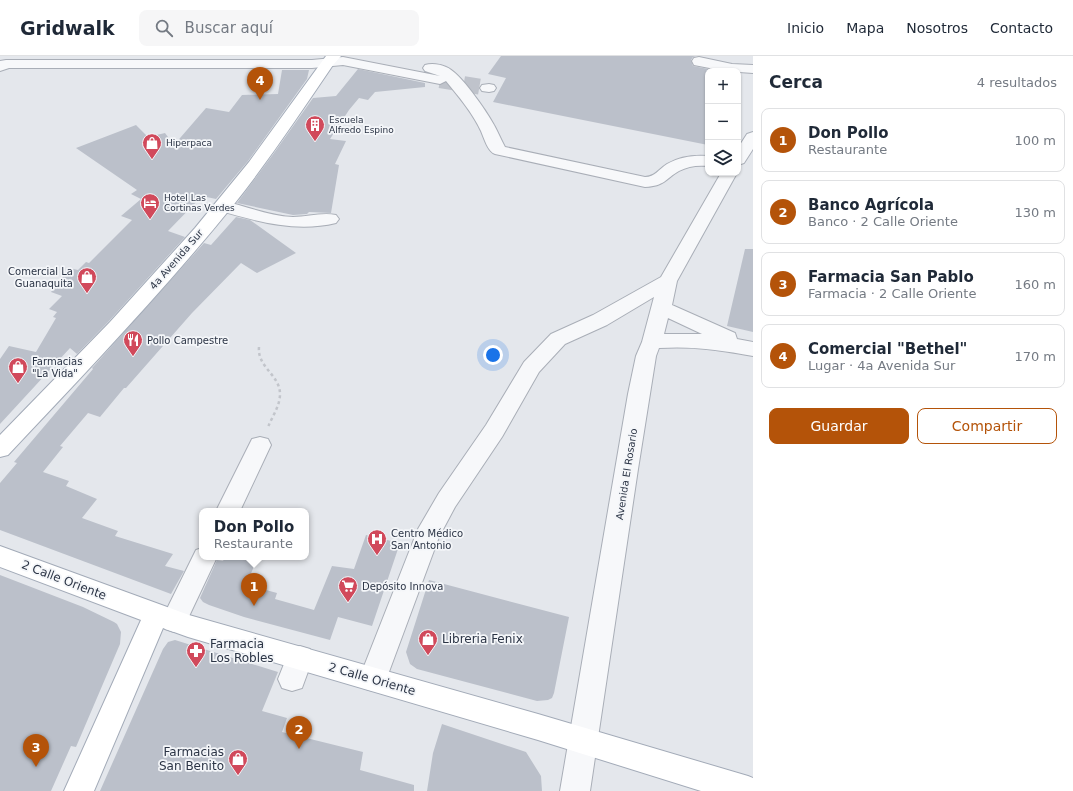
<!DOCTYPE html>
<html lang="es">
<head>
<meta charset="utf-8">
<style>
	body { margin:0; font-family:"DejaVu Sans",sans-serif; background:#f6f6f7; color:#1f2937 }
	.controls { position:absolute; right:12px; top:12px; display:grid; overflow:hidden; border-radius:8px; box-shadow:0 1px 3px #0004 }
	.controls button { width:36px; height:36px; display:grid; place-items:center; padding:0; border:0; border-bottom:1px solid #e0e1e3; background:#fff; color:#1f2937; font:20px sans-serif }
	.you { position:absolute; left:493px; top:299px; width:14px; height:14px; margin:-10px; border:3px solid #fff; border-radius:50%; background:#1a73e8; box-shadow:0 0 0 6px #1a73e833 }
	.badge { display:grid; place-items:center; width:26px; height:26px; border-radius:50%; background:#b45309; color:#fff; font-size:13px; font-weight:700 }
	.pin { position:absolute; translate:-50% -33px; filter:drop-shadow(0 1px 2px #0008) }
	.pin::after { content:''; position:absolute; top:21px; width:14px; height:12px; background:inherit; clip-path:polygon(0 0,100% 0,50% 100%) }
	.popup { position:absolute; left:199px; top:452px; width:110px; height:52px; box-sizing:border-box; display:grid; place-content:center; border-radius:8px; background:#fff; filter:drop-shadow(0 1px 3px #0005); font-size:13px; white-space:nowrap; color:#747a83 }
	.popup b { font-size:15px; color:#1f2937 }
	.popup::after { content:''; position:absolute; left:50%; top:100%; margin-left:-8px; border:8px solid transparent; border-top-color:#fff }
	.list { margin:0; padding:0; list-style:none }
	h2 { display:flex; justify-content:space-between; align-items:center; height:52px; margin:0; padding:0 16px; font-size:17px }
	h2 small { font-size:13px; font-weight:400; color:#747a83 }
	.list li { display:grid; grid-template-columns:26px 1fr auto; gap:12px; align-items:center; box-sizing:border-box; height:64px; margin:0 8px 8px; padding:0 8px; border:1px solid #e0e1e3; border-radius:8px }
	.list b { display:block; font-size:15px; white-space:nowrap }
	.list p { margin:0; font-size:13px; white-space:nowrap; color:#747a83 }
	.list em { font-size:13px; font-style:normal; color:#747a83 }
	.actions { display:flex; gap:8px; padding:12px 16px }
	.actions a { flex:1; padding:9px 0; border:1px solid #b45309; border-radius:8px; text-align:center; font-size:14px; color:#b45309 }
	.actions .main { background:#b45309; color:#fff }
	.icon { flex:none; width:22px; height:22px; fill:none; stroke:currentColor; stroke-width:2; stroke-linecap:round; stroke-linejoin:round }
	.map { position:relative; flex:none; width:753px; height:735px; overflow:hidden }
	header { display:flex; align-items:center; gap:24px; box-sizing:border-box; height:56px; padding:0 20px; background:#fff; border-bottom:1px solid #e0e1e3 }
	header strong { font-size:19px }
	nav { display:flex; gap:22px; margin-inline-start:auto; font-size:14px }
	.search { width:280px; height:36px; background:#f6f6f7; display:flex; align-items:center; gap:10px; box-sizing:border-box; padding:0 14px; border-radius:8px; color:#747a83; font-size:15px }
	main { display:flex }
	aside { flex:1; background:#fff }
	.map>svg:first-child { display:block }
	.building { fill:#bbc0ca }
	.lines { fill:none; stroke-linecap:round; stroke-linejoin:round }
	.minor-tunnel { stroke:#bfc3cb; stroke-width:16; stroke-dasharray:16 8; stroke-linecap:butt }
	.minor-casing { stroke:#a9aeb7; stroke-width:2 }
	.major-casing { stroke:#a3abb8; stroke-width:2 }
	.path { stroke:#c2c5cb; stroke-width:2.5; stroke-dasharray:3 3; stroke-linecap:butt }
	.minor { fill:#f7f8fa; fill-rule:evenodd }
	.major { fill:#fff; fill-rule:evenodd }
	.labels { text-anchor:middle; stroke-width:3.5; stroke-linejoin:round; paint-order:stroke }
	.far-poi-label { font-size:9px; fill:#2b3445; stroke:#f4f6f9; text-anchor:start }
	.street-label { font-size:10px; fill:#2b3445; stroke:#f4f6f9 }
	.poi-label { font-size:10px; fill:#2b3445; stroke:#f4f6f9; text-anchor:start }
	.near-street-label { font-size:12px; fill:#2b3445; stroke:#f4f6f9 }
	.near-poi-label { font-size:12px; fill:#2b3445; stroke:#f4f6f9; text-anchor:start }
</style>
</head>
<body>
<header>
<strong>Gridwalk</strong>
<div class="search"><svg class="icon" aria-label="search" viewBox="0 0 24 24"><circle cx="10" cy="10" r="6"/><path d="M15 15l6 6"/></svg>Buscar aquí</div>
<nav><a>Inicio</a><a>Mapa</a><a>Nosotros</a><a>Contacto</a></nav>
</header>
<main>
<div class="map">
<svg width="753" height="735" viewBox="0 0 753 735">
	<rect width="100%" height="100%" fill="#e4e7ec"/>
	<!-- building -->
	<path class="building" d="M 501,0 L 696,0 L 693,1 L 691,4 L 693,10 L 708,13 L 708,89 L 493,46 L 506,22 L 488,18 Z
		M 358,13 L 425,27 L 425,31 L 375,36 L 368,44 L 359,42 L 349,54 L 330,83 L 346,85 L 335,108 L 339,109 L 331,157 L 309,156 L 307,158 L 293,159 L 237,147 L 274,97 L 313,42 L 336,40 Z
		M 282,14 L 309,14 L 307,23 L 248,105 L 216,143 L 202,140 L 168,175 L 185,181 L 109,265 L 77,298 L 70,292 L 0,368 L 0,303 L 9,290 L 36,296 L 56,262 L 53,261 L 57,256 L 49,253 L 62,240 L 51,236 L 69,212 L 78,214 L 86,206 L 89,207 L 132,164 L 121,160 L 141,143 L 131,138 L 137,134 L 76,92 L 136,69 L 148,81 L 165,77 L 174,89 L 206,52 L 229,56 L 242,39 L 278,38 Z
		M 236,161 L 250,164 L 296,197 L 257,217 L 241,207 L 192,257 L 126,332 L 124,332 L 100,361 L 88,357 L 60,390 L 63,391 L 43,416 L 69,425 L 66,430 L 97,443 L 82,462 L 118,475 L 115,480 L 173,498 L 165,510 L 184,515 L 171,538 L 0,474 L 0,427 L 17,407 L 14,406 L 93,313 L 92,312 L 204,187 L 211,189 Z
		M 745,193 L 753,193 L 753,276 L 727,270 Z
		M 366,479 L 400,487 L 372,570 L 338,561 L 330,584 L 244,561 L 209,549 L 203,546 L 200,542 L 217,504 L 223,505 L 225,501 L 258,501 L 249,522 L 265,526 L 266,534 L 277,537 L 275,543 L 314,554 L 332,510 L 354,513 Z
		M 0,519 L 83,551 L 114,566 L 117,568 L 121,576 L 120,588 L 76,691 L 71,690 L 51,735 L 0,735 Z
		M 429,524 L 569,561 L 554,637 L 552,642 L 548,644 L 537,645 L 417,613 L 410,608 L 406,596 Z
		M 175,584 L 278,616 L 262,655 L 287,662 L 282,676 L 363,696 L 360,714 L 414,729 L 414,735 L 100,735 L 163,593 L 168,586 Z
		M 442,668 L 526,696 L 541,720 L 542,735 L 427,735 L 433,697 Z"/>
	<g class="lines">
		<!-- minor-tunnel -->
		<path class="minor-tunnel" d="M 440,24 L 487,32"/>
		<defs>
			<path id="minor" d="M 343,1 L 440,20 L 425,15 L 423,12 L 425,9 C 431,7 440,8 446,11 C 460,16 487,56 494,69 C 498,76 501,84 505,91 L 645,121 C 655,121 659,113 667,108 C 679,101 694,99 708,100 L 708,110 C 698,109 688,110 679,115 C 665,123 665,130 645,131 L 495,98 C 488,96 484,82 481,75 C 472,56 459,41 446,25 L 440,28 L 343,9 L 312,12 L 9,12 L 0,15 L 0,5 L 6,4 L 312,4 Z
				M 699,1 L 732,8 L 753,9 L 753,17 L 725,15 L 694,9 L 692,5 L 694,2 Z
				M 489,28 L 494,29 L 496,32 L 494,35 L 489,36 L 482,35 L 480,32 L 482,29 Z
				M 753,76 L 753,93 L 744,107 L 738,109 L 738,92 L 747,78 Z
				M 721,117 L 737,117 L 677,225 L 672,249 L 735,277 L 737,283 L 753,286 L 753,300 C 719,294 695,290 659,292 L 656,300 L 638,413 L 590,735 L 560,735 L 628,338 L 636,300 L 642,286 L 654,241 L 607,269 L 565,288 L 539,316 L 502,381 L 455,451 L 439,481 L 383,632 L 373,635 L 363,632 L 359,623 L 418,473 L 439,437 L 486,369 L 524,306 L 551,278 L 593,259 L 661,221 ZM 668,262 L 702,278 L 664,278 Z
				M 223,145 C 246,150 269,160 293,161 C 307,161 322,156 336,159 L 339,163 L 336,167 C 295,177 256,165 217,154 L 214,150 L 217,146 Z
				M 260,381 L 268,383 L 271,389 L 240,455 L 216,455 L 252,383 Z
				M 202,492 L 202,501 L 217,501 L 183,573 L 174,576 L 165,573 L 161,565 L 196,494 Z
				M 300,590 L 310,593 L 313,602 L 302,632 L 292,635 L 282,632 L 278,623 L 290,593 Z"/>
			<path id="major" d="M 326,0 L 341,0 L 333,9 C 301,56 270,103 235,147 C 164,235 85,317 8,399 L 0,401 L 0,379 L 110,266 L 195,172 L 249,106 Z
				M 0,490 L 189,559 L 538,658 L 748,720 L 753,722 L 753,735 L 701,735 L 538,684 L 188,581 L 163,572 L 94,735 L 64,735 L 141,564 L 0,511 Z"/>
		</defs>
		<!-- minor casing -->
		<use href="#minor" class="minor-casing"/>
		<!-- major casing -->
		<use href="#major" class="major-casing"/>
		<!-- path -->
		<path class="path" d="M 259,291 C 257,311 280,319 280,338 C 280,350 272,361 268,371"/>
		<!-- minor -->
		<use href="#minor" class="minor"/>
		<!-- major -->
		<use href="#major" class="major"/>
	</g>
	<!-- icons -->
	<defs>
		<symbol id="building-pin" viewBox="-11 -11 22 30"><path d="M0 17L-7.5 6A9.5 9.5 0 1 1 7.5 6Z" fill="#d1495b" stroke="#f4f6f9"/><path d="M-4-6H4V6H1V3H-1V6H-4ZM-2.5-4.3h1.7v1.8h-1.7ZM.8-4.3h1.7v1.8H.8ZM-2.5-1h1.7V.8h-1.7ZM.8-1h1.7V.8H.8Z" fill="#fff"/></symbol>
		<symbol id="shop-pin" viewBox="-11 -11 22 30"><path d="M0 17L-7.5 6A9.5 9.5 0 1 1 7.5 6Z" fill="#d1495b" stroke="#f4f6f9"/><path d="M-5-2.5h2.3a2.7 3.5 0 0 1 5.4 0H5L5.5 6h-11ZM-1.5-2.5h3a1.5 2.3 0 0 0-3 0Z" fill="#fff"/></symbol>
		<symbol id="hotel-pin" viewBox="-11 -11 22 30"><path d="M0 17L-7.5 6A9.5 9.5 0 1 1 7.5 6Z" fill="#d1495b" stroke="#f4f6f9"/><path d="M-6-4.5h1.5V1H6V5H4.5V3h-9V5H-6ZM-4 0a1.8 1.8 0 1 1 3.6 0ZM.5 0V-2.5h3Q6-2.5 6 0Z" fill="#fff"/></symbol>
		<symbol id="restaurant-pin" viewBox="-11 -11 22 30"><path d="M0 17L-7.5 6A9.5 9.5 0 1 1 7.5 6Z" fill="#d1495b" stroke="#f4f6f9"/><path d="M-5-6h1v4h1v-4h1v4h1v-4h1v5L-1.5 .5V6h-2V.5L-5-1ZM5-6V6H3V1.5H1.5Q1.5-4 5-6Z" fill="#fff"/></symbol>
		<symbol id="hospital-pin" viewBox="-11 -11 22 30"><path d="M0 17L-7.5 6A9.5 9.5 0 1 1 7.5 6Z" fill="#d1495b" stroke="#f4f6f9"/><path d="M-5-5h3v3.5h4V-5h3V5h-3V1.5h-4V5h-3Z" fill="#fff"/></symbol>
		<symbol id="supermarket-pin" viewBox="-11 -11 22 30"><path d="M0 17L-7.5 6A9.5 9.5 0 1 1 7.5 6Z" fill="#d1495b" stroke="#f4f6f9"/><path d="M-6-5.5h2.5l.6 2H6L4.5 2H-2.5L-4.4-4H-6ZM-1.5 3.2a1.3 1.3 0 1 0 .1 0ZM3 3.2a1.3 1.3 0 1 0 .1 0Z" fill="#fff"/></symbol>
		<symbol id="pharmacy-pin" viewBox="-11 -11 22 30"><path d="M0 17L-7.5 6A9.5 9.5 0 1 1 7.5 6Z" fill="#d1495b" stroke="#f4f6f9"/><path d="M-2-6h4v4h4v4h-4v4h-4v-4h-4v-4h4Z" fill="#fff"/></symbol>
	</defs>
	<g fill-rule="evenodd">
		<use href="#building-pin" x="304" y="58" width="22" height="30"/>
		<use href="#shop-pin" x="141" y="76" width="22" height="30"/>
		<use href="#hotel-pin" x="139" y="136" width="22" height="30"/>
		<use href="#shop-pin" x="76" y="210" width="22" height="30"/>
		<use href="#restaurant-pin" x="122" y="273" width="22" height="30"/>
		<use href="#shop-pin" x="7" y="300" width="22" height="30"/>
		<use href="#hospital-pin" x="366" y="472" width="22" height="30"/>
		<use href="#supermarket-pin" x="337" y="519" width="22" height="30"/>
		<use href="#shop-pin" x="417" y="572" width="22" height="30"/>
		<use href="#pharmacy-pin" x="185" y="584" width="22" height="30"/>
		<use href="#shop-pin" x="227" y="692" width="22" height="30"/>
	</g>
	<g class="labels">
		<!-- far-poi labels -->
		<g class="far-poi-label">
			<text x="329" y="67">Escuela<tspan x="329" dy="10">Alfredo Espino</tspan></text>
			<text x="166" y="90">Hiperpaca</text>
			<text x="164" y="145">Hotel Las<tspan x="164" dy="10">Cortinas Verdes</tspan></text>
		</g>
		<!-- street labels -->
		<g class="street-label">
			<text transform="translate(176 203) rotate(-49)" y="4">4a Avenida Sur</text>
			<text transform="translate(626 418) rotate(-81)" y="4">Avenida El Rosario</text>
		</g>
		<!-- poi labels -->
		<g class="poi-label">
			<text x="73" y="219" text-anchor="end">Comercial La<tspan x="73" dy="12">Guanaquita</tspan></text>
			<text x="147" y="288">Pollo Campestre</text>
			<text x="32" y="309">Farmacias<tspan x="32" dy="12">"La Vida"</tspan></text>
			<text x="391" y="481">Centro Médico<tspan x="391" dy="12">San Antonio</tspan></text>
			<text x="362" y="534">Depósito Innova</text>
		</g>
		<!-- near-street labels -->
		<g class="near-street-label">
			<text transform="translate(64 524) rotate(21)" y="4">2 Calle Oriente</text>
			<text transform="translate(372 623) rotate(16)" y="4">2 Calle Oriente</text>
		</g>
		<!-- near-poi labels -->
		<g class="near-poi-label">
			<text x="442" y="587">Libreria Fenix</text>
			<text x="210" y="592">Farmacia<tspan x="210" dy="14">Los Robles</tspan></text>
			<text x="224" y="700" text-anchor="end">Farmacias<tspan x="224" dy="14">San Benito</tspan></text>
		</g>
	</g>
</svg>
<div class="controls">
<button>+</button>
<button>−</button>
<button><svg class="icon" aria-label="layers" viewBox="0 0 24 24"><path d="M12 4l9 5-9 5-9-5zM3 14l9 5 9-5"/></svg></button>
</div>
<div class="you"></div>
<div class="pin badge" style="left:254px;top:550px">1</div>
<div class="popup"><b>Don Pollo</b>Restaurante</div>
<div class="pin badge" style="left:299px;top:693px">2</div>
<div class="pin badge" style="left:36px;top:711px">3</div>
<div class="pin badge" style="left:260px;top:44px">4</div>
</div>
<aside>
<h2>Cerca<small>4 resultados</small></h2>
<ul class="list">
<li><span class="badge">1</span><div><b>Don Pollo</b><p>Restaurante</p></div><em>100 m</em></li>
<li><span class="badge">2</span><div><b>Banco Agrícola</b><p>Banco · 2 Calle Oriente</p></div><em>130 m</em></li>
<li><span class="badge">3</span><div><b>Farmacia San Pablo</b><p>Farmacia · 2 Calle Oriente</p></div><em>160 m</em></li>
<li><span class="badge">4</span><div><b>Comercial &quot;Bethel&quot;</b><p>Lugar · 4a Avenida Sur</p></div><em>170 m</em></li>
</ul>
<div class="actions"><a class="main">Guardar</a><a>Compartir</a></div>
</aside>
</main>
</body>
</html>
